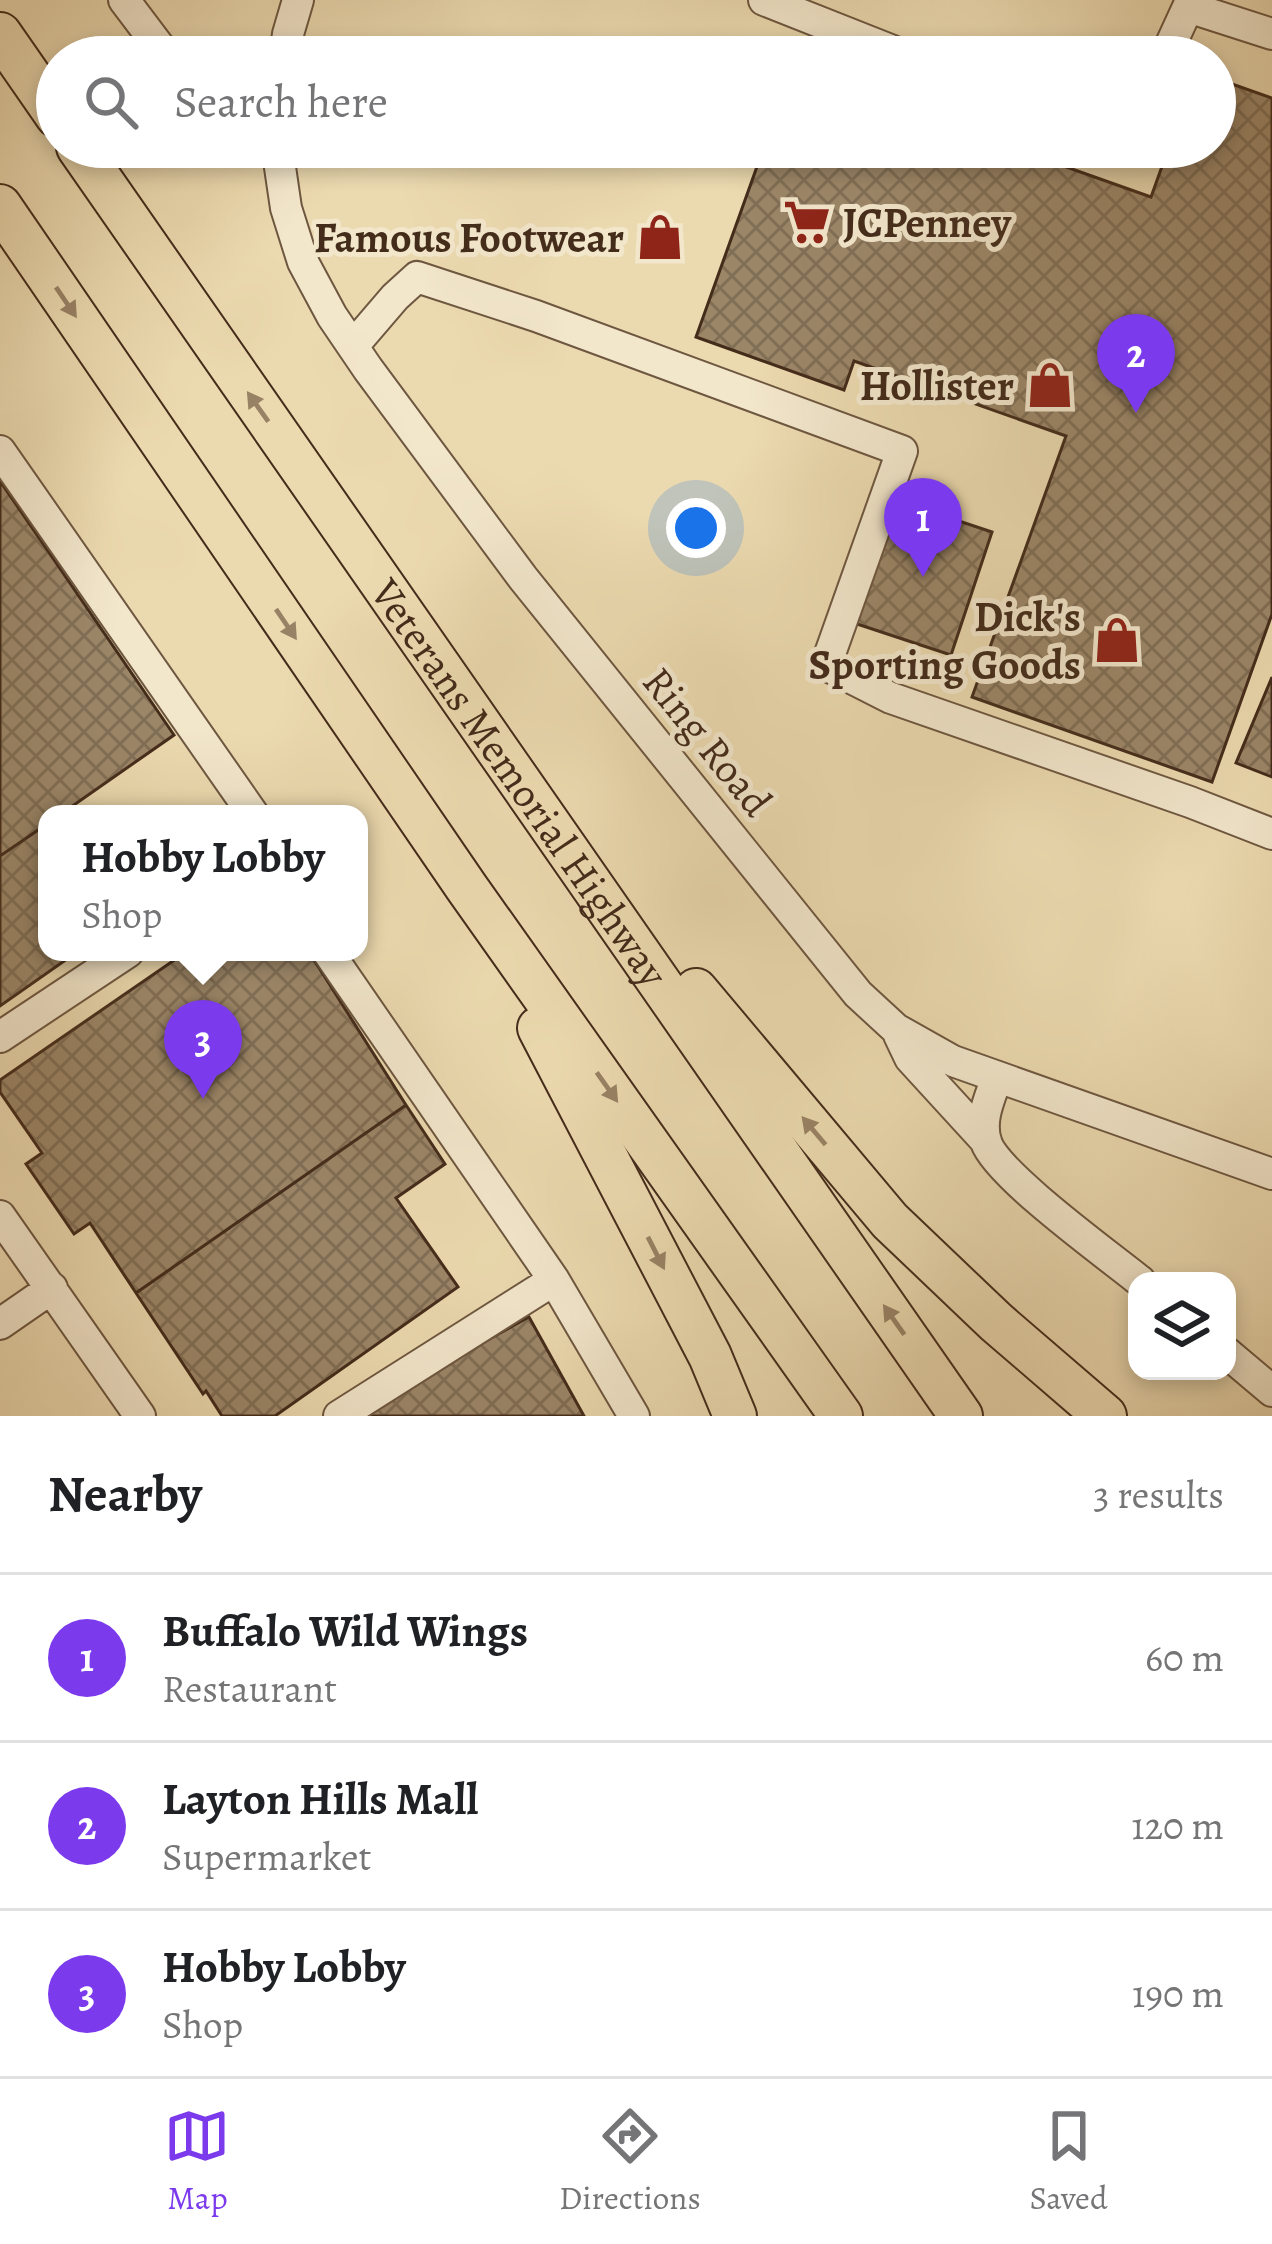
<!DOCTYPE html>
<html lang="en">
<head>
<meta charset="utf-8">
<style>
	body { margin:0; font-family:Alegreya,serif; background:#f2f2f2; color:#202124 }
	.controls { position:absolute; right:36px; bottom:36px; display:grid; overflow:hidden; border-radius:24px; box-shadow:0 6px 18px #0003 }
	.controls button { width:108px; height:108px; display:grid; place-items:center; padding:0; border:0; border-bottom:3px solid #e0e0e0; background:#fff; color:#202124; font:60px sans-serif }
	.you { position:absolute; left:696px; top:528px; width:42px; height:42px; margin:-30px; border:9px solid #fff; border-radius:50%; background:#1a73e8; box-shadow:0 0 0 18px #1a73e833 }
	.badge { display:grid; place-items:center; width:78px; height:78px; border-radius:50%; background:#7c3aed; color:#fff; font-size:39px; font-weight:700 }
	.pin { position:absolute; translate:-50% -99px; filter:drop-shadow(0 3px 6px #0008) }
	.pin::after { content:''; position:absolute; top:63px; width:42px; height:36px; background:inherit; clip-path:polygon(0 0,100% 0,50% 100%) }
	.popup { position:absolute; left:38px; top:805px; width:330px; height:156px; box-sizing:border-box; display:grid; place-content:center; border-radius:24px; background:#fff; filter:drop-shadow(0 3px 9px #0005); font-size:39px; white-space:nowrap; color:#757577 }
	.popup b { font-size:45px; color:#202124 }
	.popup::after { content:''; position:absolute; left:50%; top:100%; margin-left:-24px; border:24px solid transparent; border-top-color:#fff }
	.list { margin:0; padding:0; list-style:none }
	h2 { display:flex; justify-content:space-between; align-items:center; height:156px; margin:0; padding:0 48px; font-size:51px }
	h2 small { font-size:39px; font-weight:400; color:#757577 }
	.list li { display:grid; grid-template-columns:78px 1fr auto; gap:36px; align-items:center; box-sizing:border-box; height:168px; padding:0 48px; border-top:3px solid #e0e0e0 }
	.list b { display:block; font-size:45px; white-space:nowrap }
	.list p { margin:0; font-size:39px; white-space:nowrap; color:#757577 }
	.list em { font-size:39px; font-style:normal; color:#757577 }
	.icon { flex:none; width:66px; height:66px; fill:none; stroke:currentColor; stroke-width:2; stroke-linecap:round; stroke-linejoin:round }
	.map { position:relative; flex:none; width:1272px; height:1416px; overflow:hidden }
	.search { position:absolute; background:#fff; box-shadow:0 6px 18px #0003; left:36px; right:36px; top:36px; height:132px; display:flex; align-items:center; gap:30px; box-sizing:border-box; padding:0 42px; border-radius:66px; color:#757577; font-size:45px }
	.sheet { height:660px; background:#fff }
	nav { display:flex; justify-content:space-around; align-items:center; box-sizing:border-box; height:168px; border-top:3px solid #e0e0e0; background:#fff; font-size:33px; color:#757577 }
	nav a { display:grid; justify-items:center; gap:6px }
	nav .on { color:#7c3aed }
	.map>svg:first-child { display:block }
	.building { fill:url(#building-cross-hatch); stroke:#442c1b; stroke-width:3 }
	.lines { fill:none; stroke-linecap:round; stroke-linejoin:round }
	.minor-casing { stroke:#6e5740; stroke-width:34 }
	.highway-casing { stroke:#442c1b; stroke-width:46 }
	.minor { stroke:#f2e6cb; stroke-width:30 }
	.highway { stroke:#ebd9af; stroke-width:42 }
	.oneway { fill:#988265 }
	.labels { text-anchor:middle; stroke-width:10; stroke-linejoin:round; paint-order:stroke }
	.poi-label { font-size:42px; font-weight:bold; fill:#442c1b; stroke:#f2e6cb; text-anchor:end }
	.street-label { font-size:42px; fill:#442c1b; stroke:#f2e6cb }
</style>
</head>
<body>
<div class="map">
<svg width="1272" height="1416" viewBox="0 0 1272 1416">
	<defs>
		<pattern id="building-cross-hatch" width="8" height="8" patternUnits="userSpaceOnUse" patternTransform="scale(3)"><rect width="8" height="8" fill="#9b8668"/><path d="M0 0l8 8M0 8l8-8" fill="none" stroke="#806e55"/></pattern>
	</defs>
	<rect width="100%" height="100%" fill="#ebd9af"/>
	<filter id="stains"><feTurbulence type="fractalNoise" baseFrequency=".00167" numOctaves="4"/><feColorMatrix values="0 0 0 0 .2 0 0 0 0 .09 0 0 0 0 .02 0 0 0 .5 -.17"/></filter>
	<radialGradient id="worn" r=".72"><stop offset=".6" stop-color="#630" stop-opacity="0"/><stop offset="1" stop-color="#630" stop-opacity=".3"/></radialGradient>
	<!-- building -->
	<path class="building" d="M 1215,78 L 1272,98 L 1272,614 L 1212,782 L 972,697 L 1066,436 L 854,361 L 844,390 L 696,337 L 764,147 L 1010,147 L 1151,197 L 1169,147 L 1215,147 Z
		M 0,481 L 174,735 L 61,814 L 47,814 L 47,824 L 0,856 Z
		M 896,500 L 992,532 L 951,655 L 854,623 Z
		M 1272,677 L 1272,777 L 1236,763 Z
		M 47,824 L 47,952 L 77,952 L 0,1006 L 0,856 Z
		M 186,952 L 309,952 L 406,1105 L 136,1293 L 90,1223 L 74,1234 L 26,1164 L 42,1153 L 0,1092 L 0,1080 Z
		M 406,1105 L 445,1164 L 396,1198 L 458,1287 L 275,1416 L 222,1416 L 206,1391 L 203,1394 L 136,1293 Z
		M 529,1317 L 584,1416 L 350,1416 Z"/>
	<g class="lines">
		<defs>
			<path id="minor" d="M 124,0 L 167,57
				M 764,0 L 908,57
				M 285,57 L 288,34 L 298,0
				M 1165,57 L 1188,7 L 1272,34
				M 277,147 L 286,208 L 303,262 L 332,316 L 368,369 L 523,578 L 858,994 L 896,1029 L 953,1061 L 1272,1174
				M 353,346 L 395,297 L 417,277 L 536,316 L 902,451 L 826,665 L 891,698 L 1190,802 L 1272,834
				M 0,451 L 253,814
				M 328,952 L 554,1280 L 634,1416
				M 899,1035 L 910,1058 L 986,1141
				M 0,1037 L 128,952
				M 997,1077 C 990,1098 979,1119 986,1142 C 997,1175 1108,1255 1140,1281
				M 0,1216 L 140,1416
				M 0,1324 L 52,1288
				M 1227,1353 L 1272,1391
				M 339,1416 L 554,1280"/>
			<g id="highway">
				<path d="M 0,34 L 57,116"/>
				<path id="s1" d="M 78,147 L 961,1416"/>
				<path d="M 0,206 L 467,888 L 841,1416"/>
				<path d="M 696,990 L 890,1221 L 996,1322 L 1105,1416"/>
				<path d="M 539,1028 L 710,1356 L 735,1416"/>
			</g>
		</defs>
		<!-- minor casing -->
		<use href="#minor" class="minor-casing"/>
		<!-- highway casing -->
		<use href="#highway" class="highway-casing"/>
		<!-- minor -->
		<use href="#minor" class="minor"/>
		<!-- highway -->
		<use href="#highway" class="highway"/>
	</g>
	<!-- one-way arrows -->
	<defs><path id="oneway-solid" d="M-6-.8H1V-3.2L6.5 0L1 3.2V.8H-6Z" transform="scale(3)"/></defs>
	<g class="oneway">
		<use href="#oneway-solid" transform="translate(66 302) rotate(56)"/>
		<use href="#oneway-solid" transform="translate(258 407) rotate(-125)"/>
		<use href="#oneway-solid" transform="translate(286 624) rotate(56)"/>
		<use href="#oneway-solid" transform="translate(607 1087) rotate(55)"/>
		<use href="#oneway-solid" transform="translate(814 1131) rotate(-130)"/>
		<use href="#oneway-solid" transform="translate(656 1253) rotate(63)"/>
		<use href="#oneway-solid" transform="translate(894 1320) rotate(-125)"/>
	</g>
	<!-- icons -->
	<defs>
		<symbol id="supermarket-bare" viewBox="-9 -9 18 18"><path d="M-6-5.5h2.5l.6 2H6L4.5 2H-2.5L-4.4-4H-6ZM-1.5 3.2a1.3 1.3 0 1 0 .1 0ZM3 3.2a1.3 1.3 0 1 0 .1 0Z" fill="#8f2418" stroke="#f2e6cb" stroke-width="2.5" paint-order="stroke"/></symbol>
		<symbol id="shop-bare" viewBox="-9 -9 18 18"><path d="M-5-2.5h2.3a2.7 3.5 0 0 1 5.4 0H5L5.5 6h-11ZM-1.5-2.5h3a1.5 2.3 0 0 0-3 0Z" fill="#8f2418" stroke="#f2e6cb" stroke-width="2.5" paint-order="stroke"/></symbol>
	</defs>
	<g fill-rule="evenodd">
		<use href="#supermarket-bare" x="774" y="189" width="66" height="66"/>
		<use href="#shop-bare" x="627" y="204" width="66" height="66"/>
		<use href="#shop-bare" x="1017" y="352" width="66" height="66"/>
		<use href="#shop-bare" x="1084" y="607" width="66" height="66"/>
	</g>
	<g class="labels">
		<!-- poi labels -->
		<g class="poi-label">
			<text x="843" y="237" text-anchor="start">JCPenney</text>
			<text x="624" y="252">Famous Footwear</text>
			<text x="1014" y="400">Hollister</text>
			<text x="1081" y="631">Dick's<tspan x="1081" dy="48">Sporting Goods</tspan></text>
		</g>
		<!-- street labels -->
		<g class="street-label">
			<text transform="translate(708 741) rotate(51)" y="15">Ring Road</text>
			<text dy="15" stroke="none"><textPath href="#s1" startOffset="774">Veterans Memorial Highway</textPath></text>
		</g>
	</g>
	<rect width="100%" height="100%" filter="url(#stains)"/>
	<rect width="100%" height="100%" fill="url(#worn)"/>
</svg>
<div class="controls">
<button><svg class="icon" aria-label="layers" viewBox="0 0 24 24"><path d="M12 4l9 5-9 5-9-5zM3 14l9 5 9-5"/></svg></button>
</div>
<div class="you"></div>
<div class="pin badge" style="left:923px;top:577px">1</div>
<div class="pin badge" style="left:1136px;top:413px">2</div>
<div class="pin badge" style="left:203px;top:1099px">3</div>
<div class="popup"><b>Hobby Lobby</b>Shop</div>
<div class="search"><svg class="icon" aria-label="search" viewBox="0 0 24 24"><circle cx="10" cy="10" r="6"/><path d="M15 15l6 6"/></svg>Search here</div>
</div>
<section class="sheet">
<h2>Nearby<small>3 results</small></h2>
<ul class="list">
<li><span class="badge">1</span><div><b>Buffalo Wild Wings</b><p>Restaurant</p></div><em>60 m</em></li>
<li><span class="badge">2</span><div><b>Layton Hills Mall</b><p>Supermarket</p></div><em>120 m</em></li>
<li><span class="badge">3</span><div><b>Hobby Lobby</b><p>Shop</p></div><em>190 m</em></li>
</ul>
</section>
<nav>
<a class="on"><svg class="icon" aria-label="map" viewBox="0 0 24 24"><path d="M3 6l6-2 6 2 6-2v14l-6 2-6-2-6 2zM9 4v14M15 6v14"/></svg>Map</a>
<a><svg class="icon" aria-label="directions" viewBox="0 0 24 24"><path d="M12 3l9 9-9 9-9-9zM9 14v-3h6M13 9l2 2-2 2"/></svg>Directions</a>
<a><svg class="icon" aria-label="saved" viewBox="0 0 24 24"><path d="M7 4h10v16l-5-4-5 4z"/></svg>Saved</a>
</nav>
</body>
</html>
